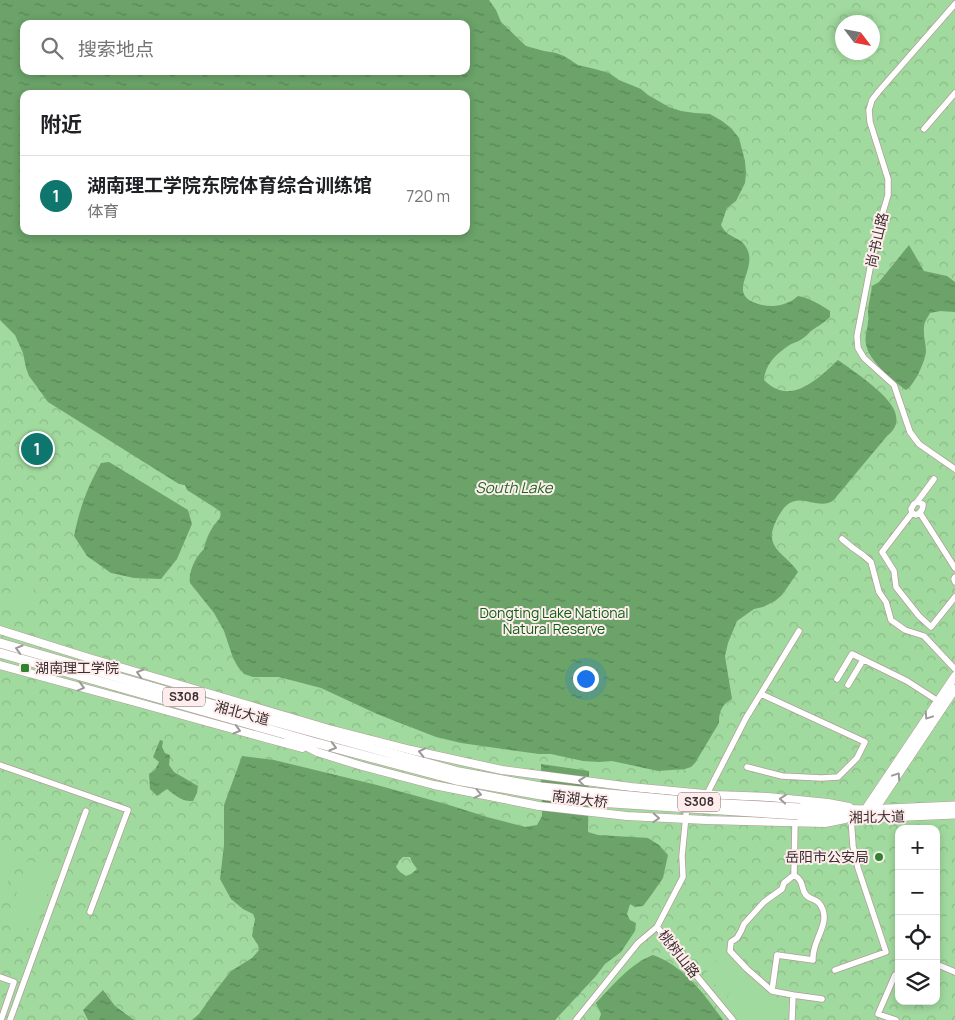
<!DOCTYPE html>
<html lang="zh">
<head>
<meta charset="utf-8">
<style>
	body { margin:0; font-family:Manrope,"Noto Sans SC",sans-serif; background:#f2f2f2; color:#202124 }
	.controls { position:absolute; right:15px; bottom:15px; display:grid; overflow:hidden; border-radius:10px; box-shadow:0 2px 8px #0003 }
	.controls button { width:45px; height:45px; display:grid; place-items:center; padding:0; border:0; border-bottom:1px solid #e0e0e0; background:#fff; color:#202124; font:25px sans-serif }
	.compass { position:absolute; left:835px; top:15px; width:45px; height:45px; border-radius:50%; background:#fff; box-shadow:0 2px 8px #0003; rotate:122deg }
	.you { position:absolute; left:585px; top:678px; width:18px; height:18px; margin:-12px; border:4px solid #fff; border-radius:50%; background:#1a73e8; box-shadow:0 0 0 8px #1a73e833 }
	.badge { display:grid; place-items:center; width:32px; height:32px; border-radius:50%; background:#0f766e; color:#fff; font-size:16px; font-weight:700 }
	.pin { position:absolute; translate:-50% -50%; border:2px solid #fff; box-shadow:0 1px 5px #0006 }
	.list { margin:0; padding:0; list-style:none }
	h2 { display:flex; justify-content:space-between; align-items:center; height:65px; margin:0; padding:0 20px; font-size:21px }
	h2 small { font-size:16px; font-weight:400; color:#757577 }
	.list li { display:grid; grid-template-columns:32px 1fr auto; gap:15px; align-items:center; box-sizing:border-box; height:80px; padding:0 20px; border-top:1px solid #e0e0e0 }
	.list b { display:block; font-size:19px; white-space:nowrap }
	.list p { margin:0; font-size:16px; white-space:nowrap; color:#757577 }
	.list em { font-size:16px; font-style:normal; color:#757577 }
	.icon { flex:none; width:28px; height:28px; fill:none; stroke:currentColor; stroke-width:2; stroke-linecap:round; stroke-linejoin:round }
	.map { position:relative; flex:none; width:955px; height:1020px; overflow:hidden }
	.search { position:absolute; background:#fff; box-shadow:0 2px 8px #0003; left:20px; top:20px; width:450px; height:55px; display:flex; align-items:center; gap:12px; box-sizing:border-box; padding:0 18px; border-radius:10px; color:#757577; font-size:19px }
	.panel { position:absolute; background:#fff; box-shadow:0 2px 8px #0003; left:20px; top:90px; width:450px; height:145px; border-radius:10px }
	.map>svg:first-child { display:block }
	.park { fill:url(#park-crowns); fill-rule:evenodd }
	.garden { fill:#a1da9e }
	.water { fill:url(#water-ripples); fill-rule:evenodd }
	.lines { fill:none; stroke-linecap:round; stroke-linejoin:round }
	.minor-casing { stroke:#b59b9a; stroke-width:7 }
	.major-casing { stroke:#b59b9a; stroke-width:9 }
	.highway-casing { stroke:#b59b9a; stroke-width:10 }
	.minor { stroke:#fff; stroke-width:5.5 }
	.major { stroke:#fff; stroke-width:8 }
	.highway { stroke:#fff; stroke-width:9 }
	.highway-bridge-casing { stroke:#b59b9a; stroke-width:10; stroke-linecap:butt }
	.highway-bridge { stroke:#fff; stroke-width:9 }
	.oneway { stroke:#9d9898 }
	.poi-dot { fill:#2f8431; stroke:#feedec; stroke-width:2 }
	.labels { text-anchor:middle; stroke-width:4; stroke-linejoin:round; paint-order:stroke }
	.shield { fill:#feedec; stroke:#766968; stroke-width:1 }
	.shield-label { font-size:12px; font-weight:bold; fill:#3b3030 }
	.street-label { font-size:14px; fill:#3b3030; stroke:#feedec }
	.park-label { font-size:14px; fill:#0b5f13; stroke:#feedec }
	.poi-label { font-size:14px; fill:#3b3030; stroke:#feedec; text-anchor:start }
	.water-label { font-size:15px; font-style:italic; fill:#1b6a1f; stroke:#feedec }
</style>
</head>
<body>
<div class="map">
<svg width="955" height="1020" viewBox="0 0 955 1020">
	<defs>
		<pattern id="park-crowns" width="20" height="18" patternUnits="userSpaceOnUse" patternTransform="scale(1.25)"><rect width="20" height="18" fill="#a1da9e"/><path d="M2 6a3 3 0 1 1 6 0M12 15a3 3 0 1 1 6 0" fill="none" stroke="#8cbb88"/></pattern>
		<pattern id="water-ripples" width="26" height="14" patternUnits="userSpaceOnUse" patternTransform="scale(1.25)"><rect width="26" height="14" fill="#6ba369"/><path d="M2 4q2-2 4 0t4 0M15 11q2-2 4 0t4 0" fill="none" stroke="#598557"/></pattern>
	</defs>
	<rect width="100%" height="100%" fill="#f9dddb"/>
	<!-- park -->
	<path class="park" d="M 0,0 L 955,0 L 955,1020 L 0,1020 ZM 842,22 L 872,22 L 872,52 L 842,52 ZM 24,24 L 466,24 L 466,71 L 24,71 ZM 24,94 L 466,94 L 466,231 L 24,231 ZM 899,829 L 936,829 L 936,1001 L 899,1001 Z"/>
	<!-- garden -->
	<path class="garden" d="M 17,582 L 34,589 L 24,613 L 7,605 Z
		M 0,848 L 21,855 L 15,871 L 0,866 Z
		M 28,860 L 56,869 L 35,930 L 7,921 Z
		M 0,869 L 11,873 L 0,903 Z
		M 952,916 L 952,931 L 936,932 L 936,917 Z
		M 720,956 L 740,974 L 724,993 L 704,975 Z
		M 751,973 L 790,1014 L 783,1020 L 749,1020 L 727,996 Z"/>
	<!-- water -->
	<path class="water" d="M 0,0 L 489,0 L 496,10 L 501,22 L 526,46 L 544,51 L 556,53 L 564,56 L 578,65 L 595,69 L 609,73 L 619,80 L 641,89 L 648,95 L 669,107 L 681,111 L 695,113 L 710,114 L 722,121 L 731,128 L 739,138 L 745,161 L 746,173 L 745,183 L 736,201 L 727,208 L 721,225 C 728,240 742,235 748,251 C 756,272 726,294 758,304 C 769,307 779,307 789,302 C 792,301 795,298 798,296 C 807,297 823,306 830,311 L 830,317 C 824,323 818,326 811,331 C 808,334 805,337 802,339 C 798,342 792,343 788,346 C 775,355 765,365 764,380 C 790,407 818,379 838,360 C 853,371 894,397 896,416 C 898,425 893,431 887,436 L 837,496 C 835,499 832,502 828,503 C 815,507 800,494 787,505 C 783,508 779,515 776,521 C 774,525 771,533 772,539 C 775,553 791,560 798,572 L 782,595 L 775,601 L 763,607 L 754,609 L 737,621 L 728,643 L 725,656 L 732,699 C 721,705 719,712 719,723 L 695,763 L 691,767 L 685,769 L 658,771 L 612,761 L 599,762 L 583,761 L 551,754 L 539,754 L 461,743 L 436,737 L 377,714 L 321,688 L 279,677 L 253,677 L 244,674 L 238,667 L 233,658 L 224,631 L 214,613 L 190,583 C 188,572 196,556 204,549 C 205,541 210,531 214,525 C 218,520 222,518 220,511 L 187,490 L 185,485 L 179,484 L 48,402 L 29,376 L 26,368 L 23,353 L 15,335 L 0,320 ZM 24,24 L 466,24 L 466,71 L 24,71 ZM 24,94 L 466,94 L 466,231 L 24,231 Z
		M 909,245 L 924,271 L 947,276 L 955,282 L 955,312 L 940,311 L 930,313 C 928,317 924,322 924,327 C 923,336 926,343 926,351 C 926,360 914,386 906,390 C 893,381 868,360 866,344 C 864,336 868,329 868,321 C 869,318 868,316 868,313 C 868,304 871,295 872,286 L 879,282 Z
		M 109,462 L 188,510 L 192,524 L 177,559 L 161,579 L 134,578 L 111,573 L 87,556 L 74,536 C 80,507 87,488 101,463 Z
		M 160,740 L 163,741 L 162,747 L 165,753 L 170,755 L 169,765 L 174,772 L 198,786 L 197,793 L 193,801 C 182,802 175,795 167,789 L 157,796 L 150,789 L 149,774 L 155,770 L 159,762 L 153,757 Z
		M 242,756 L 274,760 L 377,785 L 449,805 L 487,817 L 525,827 L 537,825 L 542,816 L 541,764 L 589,771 L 588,832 L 598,835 L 648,838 L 659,845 L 668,855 L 663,878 L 652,894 L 643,906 L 635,907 L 630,904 L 627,914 L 630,920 L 636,923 L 635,931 L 621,952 L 605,964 L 596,976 L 555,1020 L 192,1020 L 199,1014 L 213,994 L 231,971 L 252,958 L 259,950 L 258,945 L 252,936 L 255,919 L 253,914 L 243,909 L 231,899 L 220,879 L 224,845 L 224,805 ZM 403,857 L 410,857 L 412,862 L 417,869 L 411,874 L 406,876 L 400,872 L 396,867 L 399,861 Z
		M 653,955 C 684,966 704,994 723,1020 L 599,1020 L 601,1014 L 596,1003 C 612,986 631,963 653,955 Z
		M 103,990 L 115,1006 L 134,1020 L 88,1020 L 83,1010 Z"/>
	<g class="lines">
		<defs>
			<path id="minor" d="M 955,4 L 879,91 L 872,100 L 869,110 L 870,122 L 888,179 L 888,195 L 877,232 L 857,336 L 858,348 L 864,358 L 894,385 L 910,432 L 919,444 L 955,469
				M 924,129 L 955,93
				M 917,502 L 914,504 L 911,509 L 912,513 L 916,515 C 921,512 923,510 923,504 L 917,502 L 934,479
				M 912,513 L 882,552 L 894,571 L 896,587 L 919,616 L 931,627 L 955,597
				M 920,513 L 955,568
				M 842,539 L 853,548 L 863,555 L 871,562 L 879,592 L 886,602 L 891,620 L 905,630 L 924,636 L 955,669
				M 955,577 L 954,579 L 955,582
				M 837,679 L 852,654 L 907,681 L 938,701
				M 848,685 L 863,660
				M 0,765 L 128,810 L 90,912
				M 747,767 L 782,776 L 821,778 L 838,777 L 857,758 L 865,742 L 761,694
				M 707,794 L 746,718 L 799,631
				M 687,805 L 682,856 L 683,877 L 657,927 L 690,968 L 733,1020
				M 936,964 L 955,972
				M 835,970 L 886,952 L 858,868 L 853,846 L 851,818
				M 0,977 L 14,982 L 1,1020
				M 772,991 L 777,955 L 813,960 C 811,940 834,922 819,903 C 816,899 809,899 806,895 C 800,887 805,882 794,875
				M 793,995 L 822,999
				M 10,1020 L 86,811
				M 576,1020 L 638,943 L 657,927
				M 792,1020 L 793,995 L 772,991 L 747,969 L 730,951 L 731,942 L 737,938 L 741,931 L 744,924 L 764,902 L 782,889 L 784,883 L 794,875 L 795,823
				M 896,1020 L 878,1014 L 895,975 L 899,976"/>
			<path id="major" d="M 0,630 L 89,658 L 329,729 L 411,750 L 502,770 L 631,787 L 715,795 L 768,797 L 828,803 L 849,807
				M 0,665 L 139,703 L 302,748
				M 288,737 L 317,752 L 362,766 L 434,785 L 539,806 L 627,816 L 706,820 L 825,823 L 845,819
				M 875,813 L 875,809 L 955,689
				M 865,814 L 865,810 L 955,676"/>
			<path id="highway" d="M 0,643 L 211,704 L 459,772 L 541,787 L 598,793
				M 0,653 L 313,742 L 456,780 L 541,795 L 597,802
				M 800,808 L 865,810 L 955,806
				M 798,815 L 864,818 L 955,814"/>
		</defs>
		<!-- minor casing -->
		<use href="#minor" class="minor-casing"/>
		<!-- major casing -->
		<use href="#major" class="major-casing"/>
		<!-- highway casing -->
		<use href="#highway" class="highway-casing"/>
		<!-- minor -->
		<use href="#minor" class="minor"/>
		<!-- major -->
		<use href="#major" class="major"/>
		<!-- highway -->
		<use href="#highway" class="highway"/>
		<defs>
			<path id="highway-bridge" d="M 598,793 L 705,803 L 800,808
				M 597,802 L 798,815"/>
		</defs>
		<!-- highway-bridge casing -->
		<use href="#highway-bridge" class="highway-bridge-casing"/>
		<!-- highway-bridge -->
		<use href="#highway-bridge" class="highway-bridge"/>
	</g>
	<!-- one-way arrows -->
	<defs><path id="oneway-chevron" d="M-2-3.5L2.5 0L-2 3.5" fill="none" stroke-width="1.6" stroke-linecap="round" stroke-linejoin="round" transform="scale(1.25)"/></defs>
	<g class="oneway">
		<use href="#oneway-chevron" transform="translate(19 649) rotate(-164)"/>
		<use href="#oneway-chevron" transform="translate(140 673) rotate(-163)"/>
		<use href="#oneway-chevron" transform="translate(81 687) rotate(15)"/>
		<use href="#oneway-chevron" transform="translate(928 716) rotate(124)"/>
		<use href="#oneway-chevron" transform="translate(237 730) rotate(16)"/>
		<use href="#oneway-chevron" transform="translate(333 747) rotate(16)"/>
		<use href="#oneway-chevron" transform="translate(422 752) rotate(-168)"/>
		<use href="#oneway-chevron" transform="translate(897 776) rotate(-56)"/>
		<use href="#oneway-chevron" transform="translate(582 781) rotate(-173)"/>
		<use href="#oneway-chevron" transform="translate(478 794) rotate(12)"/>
		<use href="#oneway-chevron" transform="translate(783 799) rotate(-175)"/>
		<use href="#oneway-chevron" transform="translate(656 818) rotate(3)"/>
	</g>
	<!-- markers -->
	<g class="poi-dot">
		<rect x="20" y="663" width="10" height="10" rx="2.5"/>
		<circle cx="879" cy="857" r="5"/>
	</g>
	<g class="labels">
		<!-- shield labels -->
		<g class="shield">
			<rect x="163" y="687.5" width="42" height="19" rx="4"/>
			<rect x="678" y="792.5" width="42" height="19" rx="4"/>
		</g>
		<g class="shield-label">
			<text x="184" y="701">S308</text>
			<text x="699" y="806">S308</text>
		</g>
		<!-- street labels -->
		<g class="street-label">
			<text transform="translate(877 240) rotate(-77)" y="5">尚书山路</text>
			<text transform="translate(242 713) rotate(15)" y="5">湘北大道</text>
			<text transform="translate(580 799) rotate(7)" y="5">南湖大桥</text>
			<text transform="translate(877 817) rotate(-1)" y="5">湘北大道</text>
			<text transform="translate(679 954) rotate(52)" y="5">桃树山路</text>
		</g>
		<!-- park labels -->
		<g class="park-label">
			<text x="554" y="618">Dongting Lake National<tspan x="554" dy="16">Natural Reserve</tspan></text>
		</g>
		<!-- poi labels -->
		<g class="poi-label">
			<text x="35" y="673">湖南理工学院</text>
			<text x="869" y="862" text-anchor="end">岳阳市公安局</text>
		</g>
		<!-- water labels -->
		<g class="water-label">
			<text x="514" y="493">South Lake</text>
		</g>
	</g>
</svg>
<div class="controls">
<button>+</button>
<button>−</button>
<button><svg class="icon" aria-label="locate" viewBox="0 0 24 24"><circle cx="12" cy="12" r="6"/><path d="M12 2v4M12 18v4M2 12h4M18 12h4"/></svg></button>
<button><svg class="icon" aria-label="layers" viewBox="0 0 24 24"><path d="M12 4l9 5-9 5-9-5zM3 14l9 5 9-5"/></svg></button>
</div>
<svg class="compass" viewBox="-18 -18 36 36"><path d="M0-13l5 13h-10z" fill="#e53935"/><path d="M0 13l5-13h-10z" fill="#757577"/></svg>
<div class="you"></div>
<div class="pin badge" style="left:37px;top:449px">1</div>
<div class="search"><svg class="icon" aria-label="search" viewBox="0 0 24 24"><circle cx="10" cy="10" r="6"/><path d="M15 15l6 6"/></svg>搜索地点</div>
<section class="panel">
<h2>附近<small></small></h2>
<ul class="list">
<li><span class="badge">1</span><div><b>湖南理工学院东院体育综合训练馆</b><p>体育</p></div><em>720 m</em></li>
</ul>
</section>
</div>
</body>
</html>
